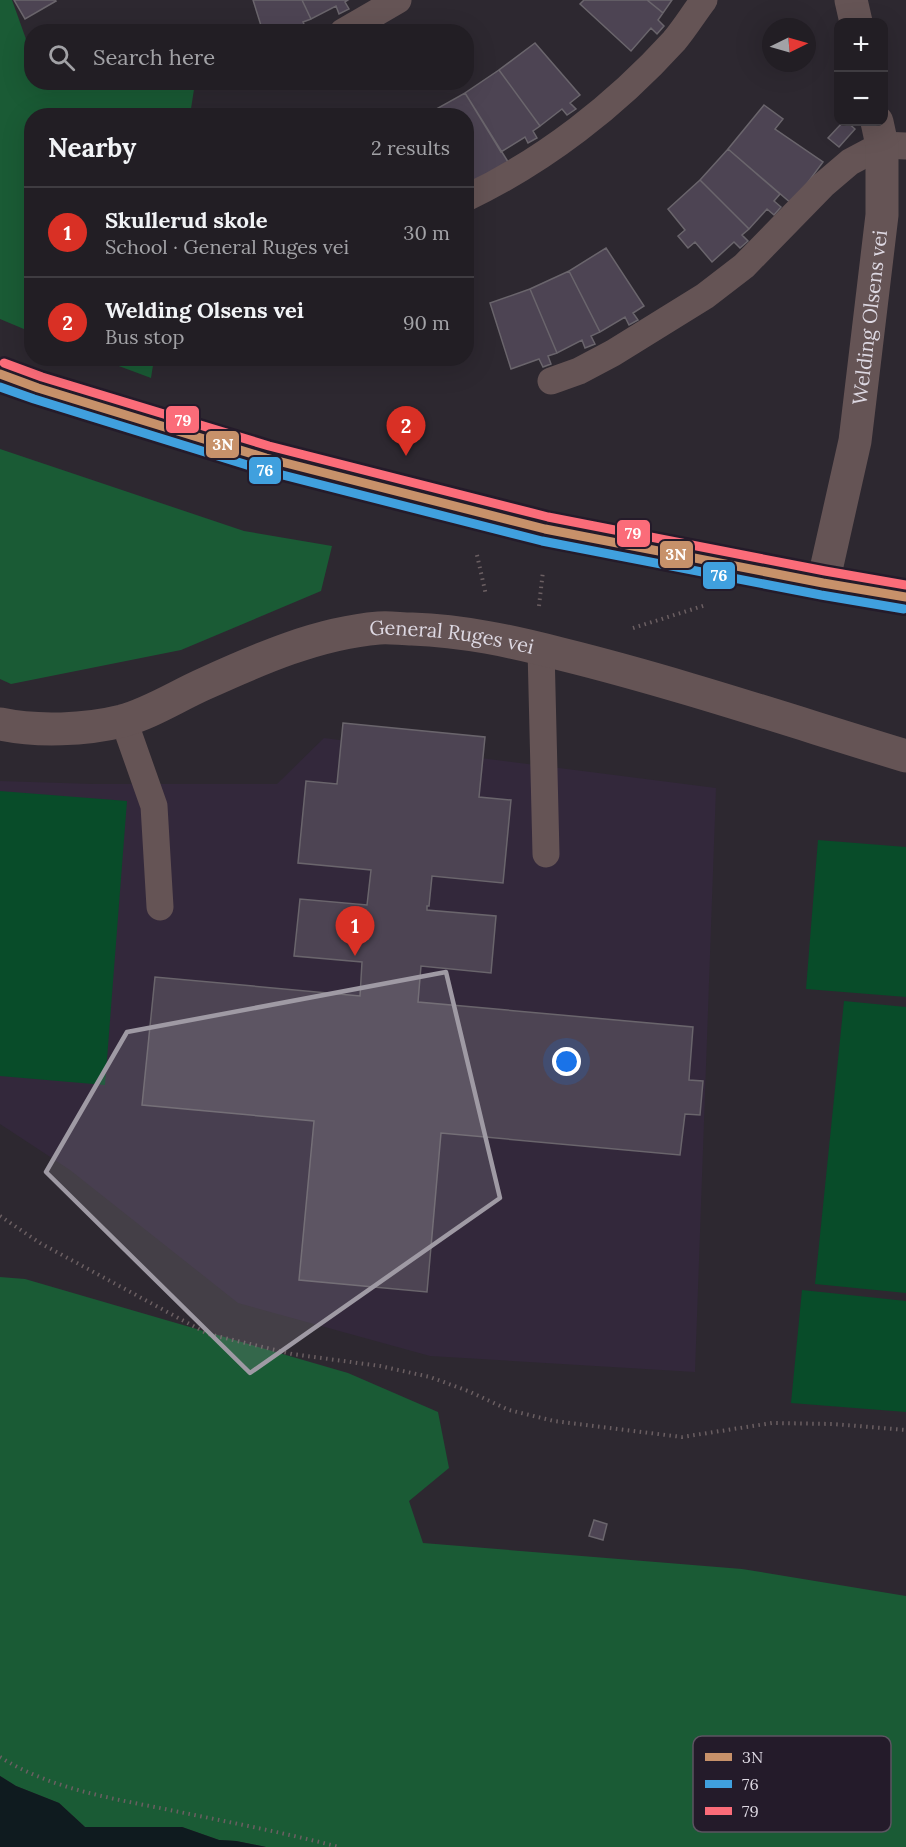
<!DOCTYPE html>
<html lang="en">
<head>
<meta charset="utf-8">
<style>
	body { margin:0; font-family:Lora,serif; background:#2a272c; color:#f1f3f6 }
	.controls { position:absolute; right:18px; top:18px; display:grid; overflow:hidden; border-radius:12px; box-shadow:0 6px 24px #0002 }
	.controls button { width:54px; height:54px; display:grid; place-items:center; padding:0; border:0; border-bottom:2px solid #3f3c41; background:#221e24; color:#f1f3f6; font:30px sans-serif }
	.compass { position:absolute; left:762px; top:18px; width:54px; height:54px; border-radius:50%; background:#221e24; box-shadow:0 6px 24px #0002; rotate:85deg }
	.you { position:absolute; left:567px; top:1062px; width:21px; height:21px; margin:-15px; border:4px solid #fff; border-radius:50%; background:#1a73e8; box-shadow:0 0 0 9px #1a73e833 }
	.badge { display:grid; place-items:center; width:39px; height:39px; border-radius:50%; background:#d93025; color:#fff; font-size:20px; font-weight:700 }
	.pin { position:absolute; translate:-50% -50px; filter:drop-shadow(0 2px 3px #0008) }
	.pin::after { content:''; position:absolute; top:32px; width:21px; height:18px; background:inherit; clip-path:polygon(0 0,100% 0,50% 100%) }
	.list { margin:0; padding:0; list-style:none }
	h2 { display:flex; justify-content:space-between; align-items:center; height:78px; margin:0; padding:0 24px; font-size:26px }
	h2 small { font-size:20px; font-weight:400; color:#a2a2a6 }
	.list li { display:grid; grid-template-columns:39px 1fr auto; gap:18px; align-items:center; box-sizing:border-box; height:90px; padding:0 24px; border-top:2px solid #3f3c41 }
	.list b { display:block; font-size:22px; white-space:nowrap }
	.list p { margin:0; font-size:20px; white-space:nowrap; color:#a2a2a6 }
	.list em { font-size:20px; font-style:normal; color:#a2a2a6 }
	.icon { flex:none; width:33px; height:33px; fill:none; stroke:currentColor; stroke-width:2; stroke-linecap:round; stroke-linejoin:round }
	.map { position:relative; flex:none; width:906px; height:1847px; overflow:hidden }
	.search { position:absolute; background:#221e24; box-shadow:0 6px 24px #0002; left:24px; top:24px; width:450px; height:66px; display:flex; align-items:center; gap:15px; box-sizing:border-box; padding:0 21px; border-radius:24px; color:#a2a2a6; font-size:22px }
	.panel { position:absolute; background:#221e24; box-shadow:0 6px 24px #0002; left:24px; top:108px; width:450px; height:258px; border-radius:24px }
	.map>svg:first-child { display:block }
	.built { fill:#33283b }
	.green { fill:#084c29 }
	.forest { fill:#1a5b35 }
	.water { fill:#0f1b1f }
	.building { fill:#4d4453; stroke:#6a656c; stroke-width:1.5 }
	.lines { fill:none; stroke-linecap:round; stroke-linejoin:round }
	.path { stroke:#6b5f62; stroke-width:4; stroke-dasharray:1.5 4.5; stroke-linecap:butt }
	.lane { stroke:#655455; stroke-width:27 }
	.street { stroke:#655455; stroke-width:33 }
	.secondary { stroke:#725e5f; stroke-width:33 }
	.bus-1-casing { stroke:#241b2a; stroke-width:14 }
	.bus-2-casing { stroke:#241b2a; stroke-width:14 }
	.bus-3-casing { stroke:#241b2a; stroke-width:14 }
	.bus-1 { stroke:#c7916a; stroke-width:9 }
	.bus-2 { stroke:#40a0de; stroke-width:9 }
	.bus-3 { stroke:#fb6c79; stroke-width:9 }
	.marked { fill:#9f9aa4; fill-opacity:0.2; stroke:#9f9aa4; stroke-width:4.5; stroke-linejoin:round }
	.labels { text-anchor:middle; stroke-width:5; stroke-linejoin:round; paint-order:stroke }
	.street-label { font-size:20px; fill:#ddd8e2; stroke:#241b2a }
	.key { fill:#241b2a; stroke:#5c5461; stroke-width:1.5 }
	.key-label { font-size:16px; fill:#ddd8e2 }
	.line-badge { stroke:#241b2a; stroke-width:2 }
	.badge-label { font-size:16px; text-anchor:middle; font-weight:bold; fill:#fff }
</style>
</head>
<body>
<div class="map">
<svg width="906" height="1847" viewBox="0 0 906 1847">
	<rect width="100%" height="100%" fill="#2d2830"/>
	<!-- built -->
	<path class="built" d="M 324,738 L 716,788 L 695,1372 L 430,1356 L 238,1303 L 70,1170 L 0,1124 L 0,781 L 93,784 L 277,784 Z"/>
	<!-- green -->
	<path class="green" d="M 0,791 L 127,801 L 105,1085 L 0,1076 Z
		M 818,840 L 906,847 L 906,997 L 806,989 Z
		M 844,1001 L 906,1007 L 906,1293 L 815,1284 Z
		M 802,1290 L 906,1301 L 906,1412 L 791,1403 Z"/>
	<!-- forest -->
	<path class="forest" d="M 0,0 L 12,0 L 31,53 L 32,82 L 195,83 L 190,115 L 32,116 L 31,332 L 0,319 Z
		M 100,359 L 154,359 L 151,378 Z
		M 0,449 L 244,531 L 332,546 L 321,591 L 181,650 L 11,684 L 0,679 Z
		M 0,1277 L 25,1279 L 348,1373 L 438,1412 L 449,1468 L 409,1501 L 423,1543 L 742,1569 L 906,1596 L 906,1847 L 266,1847 L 236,1841 L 219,1840 L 182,1827 L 85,1827 L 59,1803 L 16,1786 L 0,1776 Z"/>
	<!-- water -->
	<path class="water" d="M 0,1776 L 16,1786 L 59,1803 L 85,1827 L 182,1827 L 219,1840 L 236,1841 L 266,1847 L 0,1847 Z"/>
	<!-- building -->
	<path class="building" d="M 14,0 L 55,0 L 56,1 L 25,19 Z
		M 253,0 L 302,0 L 311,19 L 303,22 L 307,31 L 263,32 Z
		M 302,0 L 348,0 L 345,2 L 349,9 L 339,14 L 336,6 L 311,19 Z
		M 584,0 L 647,0 L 663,13 L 658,20 L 664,26 L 657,34 L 651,28 L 631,51 L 580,4 Z
		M 647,0 L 672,0 L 663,13 Z
		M 535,43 L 580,95 L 570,103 L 576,109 L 567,115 L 562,109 L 540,126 L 499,70 Z
		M 499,70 L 540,126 L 533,131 L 537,138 L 528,143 L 525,137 L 501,152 L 465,93 Z
		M 465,93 L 510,165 L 467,188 L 466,116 L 430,116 L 429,113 Z
		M 764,105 L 783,119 L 775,129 L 823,162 L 792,204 L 728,149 Z
		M 843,122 L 847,122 L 855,129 L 839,147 L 828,138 Z
		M 728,149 L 780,194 L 774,201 L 781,207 L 774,215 L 767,209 L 749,229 L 700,180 Z
		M 700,180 L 749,229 L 742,235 L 748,241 L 740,248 L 734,242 L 712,262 L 695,242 L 688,248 L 678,236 L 685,230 L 668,209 Z
		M 606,248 L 644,306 L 633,313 L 638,320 L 629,325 L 625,317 L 600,332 L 569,271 Z
		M 569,271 L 600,332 L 591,336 L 595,344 L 585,348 L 582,340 L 557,353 L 530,289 Z
		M 530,289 L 557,353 L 548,356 L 551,364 L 543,367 L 539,359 L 511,369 L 490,303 Z
		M 343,723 L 485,737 L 479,797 L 511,800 L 503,883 L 432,876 L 429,906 L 427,906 L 427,910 L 496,916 L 491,973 L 421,966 L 418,1002 L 693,1027 L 689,1080 L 703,1081 L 700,1115 L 685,1114 L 680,1155 L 441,1133 L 427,1292 L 299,1280 L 314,1121 L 142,1105 L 155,977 L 360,996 L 362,962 L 294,956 L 300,899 L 367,905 L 371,870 L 298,863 L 306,781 L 337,784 Z
		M 594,1520 L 607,1524 L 603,1540 L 589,1536 Z"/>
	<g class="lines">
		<!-- path -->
		<path class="path" d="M 477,555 L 486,595
			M 539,606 L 543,571
			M 633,628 L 706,605
			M 0,1216 L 40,1243 L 208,1334 L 292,1354 L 380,1366 L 430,1377 L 468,1391 L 509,1410 L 554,1421 L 682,1437 L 772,1423 L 833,1424 L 906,1430
			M 0,1757 C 49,1788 109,1798 165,1809 C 223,1821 282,1832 339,1847"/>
		<!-- lane -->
		<path class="lane" d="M 343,32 L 398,0
			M 466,198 C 544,161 616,105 674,41 C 685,28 694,13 704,0
			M 551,381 L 579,371 L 613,353 L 705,296 L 744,266 L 823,185 L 850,162 L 882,145 L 906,146
			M 541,649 L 546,854
			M 124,721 L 154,806 L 160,907"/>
		<!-- street -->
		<g class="street">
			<path d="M 851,0 L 856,22"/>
			<path id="s1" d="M 823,583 L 855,441 L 882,215 L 882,145 L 877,122"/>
			<path id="s2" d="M 0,724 C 37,732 86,730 122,721 C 151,713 177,696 204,684 C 259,659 318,633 379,628 C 390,627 401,629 412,629 C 464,631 511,641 561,654 C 678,683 791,721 906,756"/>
		</g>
		<!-- secondary -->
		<path class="secondary" d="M 0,374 L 38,388 L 266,458 L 545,529 L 823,583 L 906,597"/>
		<defs>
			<path id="bus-1" d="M 0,374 L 38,388 L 266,458 L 545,529 L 823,583 L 906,597"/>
			<path id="bus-2" d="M 0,387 L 34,399 L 263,470 L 542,541 L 821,595 L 904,609"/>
			<path id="bus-3" d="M 4,363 L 42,377 L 269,446 L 548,517 L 825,571 L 906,585"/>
		</defs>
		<!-- bus-1 casing -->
		<use href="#bus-1" class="bus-1-casing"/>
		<!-- bus-2 casing -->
		<use href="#bus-2" class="bus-2-casing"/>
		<!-- bus-3 casing -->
		<use href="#bus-3" class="bus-3-casing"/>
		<!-- bus-1 -->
		<use href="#bus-1" class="bus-1"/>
		<!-- bus-2 -->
		<use href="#bus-2" class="bus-2"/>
		<!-- bus-3 -->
		<use href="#bus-3" class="bus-3"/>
	</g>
	<!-- marked area -->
	<path class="marked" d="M 446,972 L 500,1198 L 250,1373 L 46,1172 L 127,1032 Z"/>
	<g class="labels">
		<!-- street labels -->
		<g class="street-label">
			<text dy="7" stroke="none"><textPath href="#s1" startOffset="270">Welding Olsens vei</textPath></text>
			<text dy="7" stroke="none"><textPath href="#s2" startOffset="471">General Ruges vei</textPath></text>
		</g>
	</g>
	<!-- legend -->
	<rect x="693" y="1736" width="198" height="96" rx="9" class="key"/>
	<rect x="705" y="1753" width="27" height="8" fill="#c7916a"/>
	<rect x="705" y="1780" width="27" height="8" fill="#40a0de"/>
	<rect x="705" y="1807" width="27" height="8" fill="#fb6c79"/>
	<g class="key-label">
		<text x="742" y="1763">3N</text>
		<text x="742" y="1790">76</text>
		<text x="742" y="1817">79</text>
	</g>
	<g class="line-badge">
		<rect x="165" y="405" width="35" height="29" rx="6" fill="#fb6c79"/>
		<rect x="205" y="430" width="35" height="29" rx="6" fill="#c7916a"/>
		<rect x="248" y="456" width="34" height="29" rx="6" fill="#40a0de"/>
		<rect x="616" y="519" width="35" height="29" rx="6" fill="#fb6c79"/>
		<rect x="659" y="540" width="35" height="29" rx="6" fill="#c7916a"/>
		<rect x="702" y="561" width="34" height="29" rx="6" fill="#40a0de"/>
	</g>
	<g class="badge-label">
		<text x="183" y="426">79</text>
		<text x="223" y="450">3N</text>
		<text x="265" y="476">76</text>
		<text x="633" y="539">79</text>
		<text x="676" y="560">3N</text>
		<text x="719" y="581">76</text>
	</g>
</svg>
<div class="controls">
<button>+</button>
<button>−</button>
</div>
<svg class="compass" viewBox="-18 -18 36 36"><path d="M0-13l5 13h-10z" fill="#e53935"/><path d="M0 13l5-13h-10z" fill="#a2a2a6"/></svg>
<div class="you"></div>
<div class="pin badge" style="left:355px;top:956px">1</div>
<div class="pin badge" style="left:406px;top:456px">2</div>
<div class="search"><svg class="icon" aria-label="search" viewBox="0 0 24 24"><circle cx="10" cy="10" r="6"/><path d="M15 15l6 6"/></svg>Search here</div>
<section class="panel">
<h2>Nearby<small>2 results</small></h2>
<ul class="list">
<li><span class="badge">1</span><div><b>Skullerud skole</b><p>School · General Ruges vei</p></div><em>30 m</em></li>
<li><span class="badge">2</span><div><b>Welding Olsens vei</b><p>Bus stop</p></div><em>90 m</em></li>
</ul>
</section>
</div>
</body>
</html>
